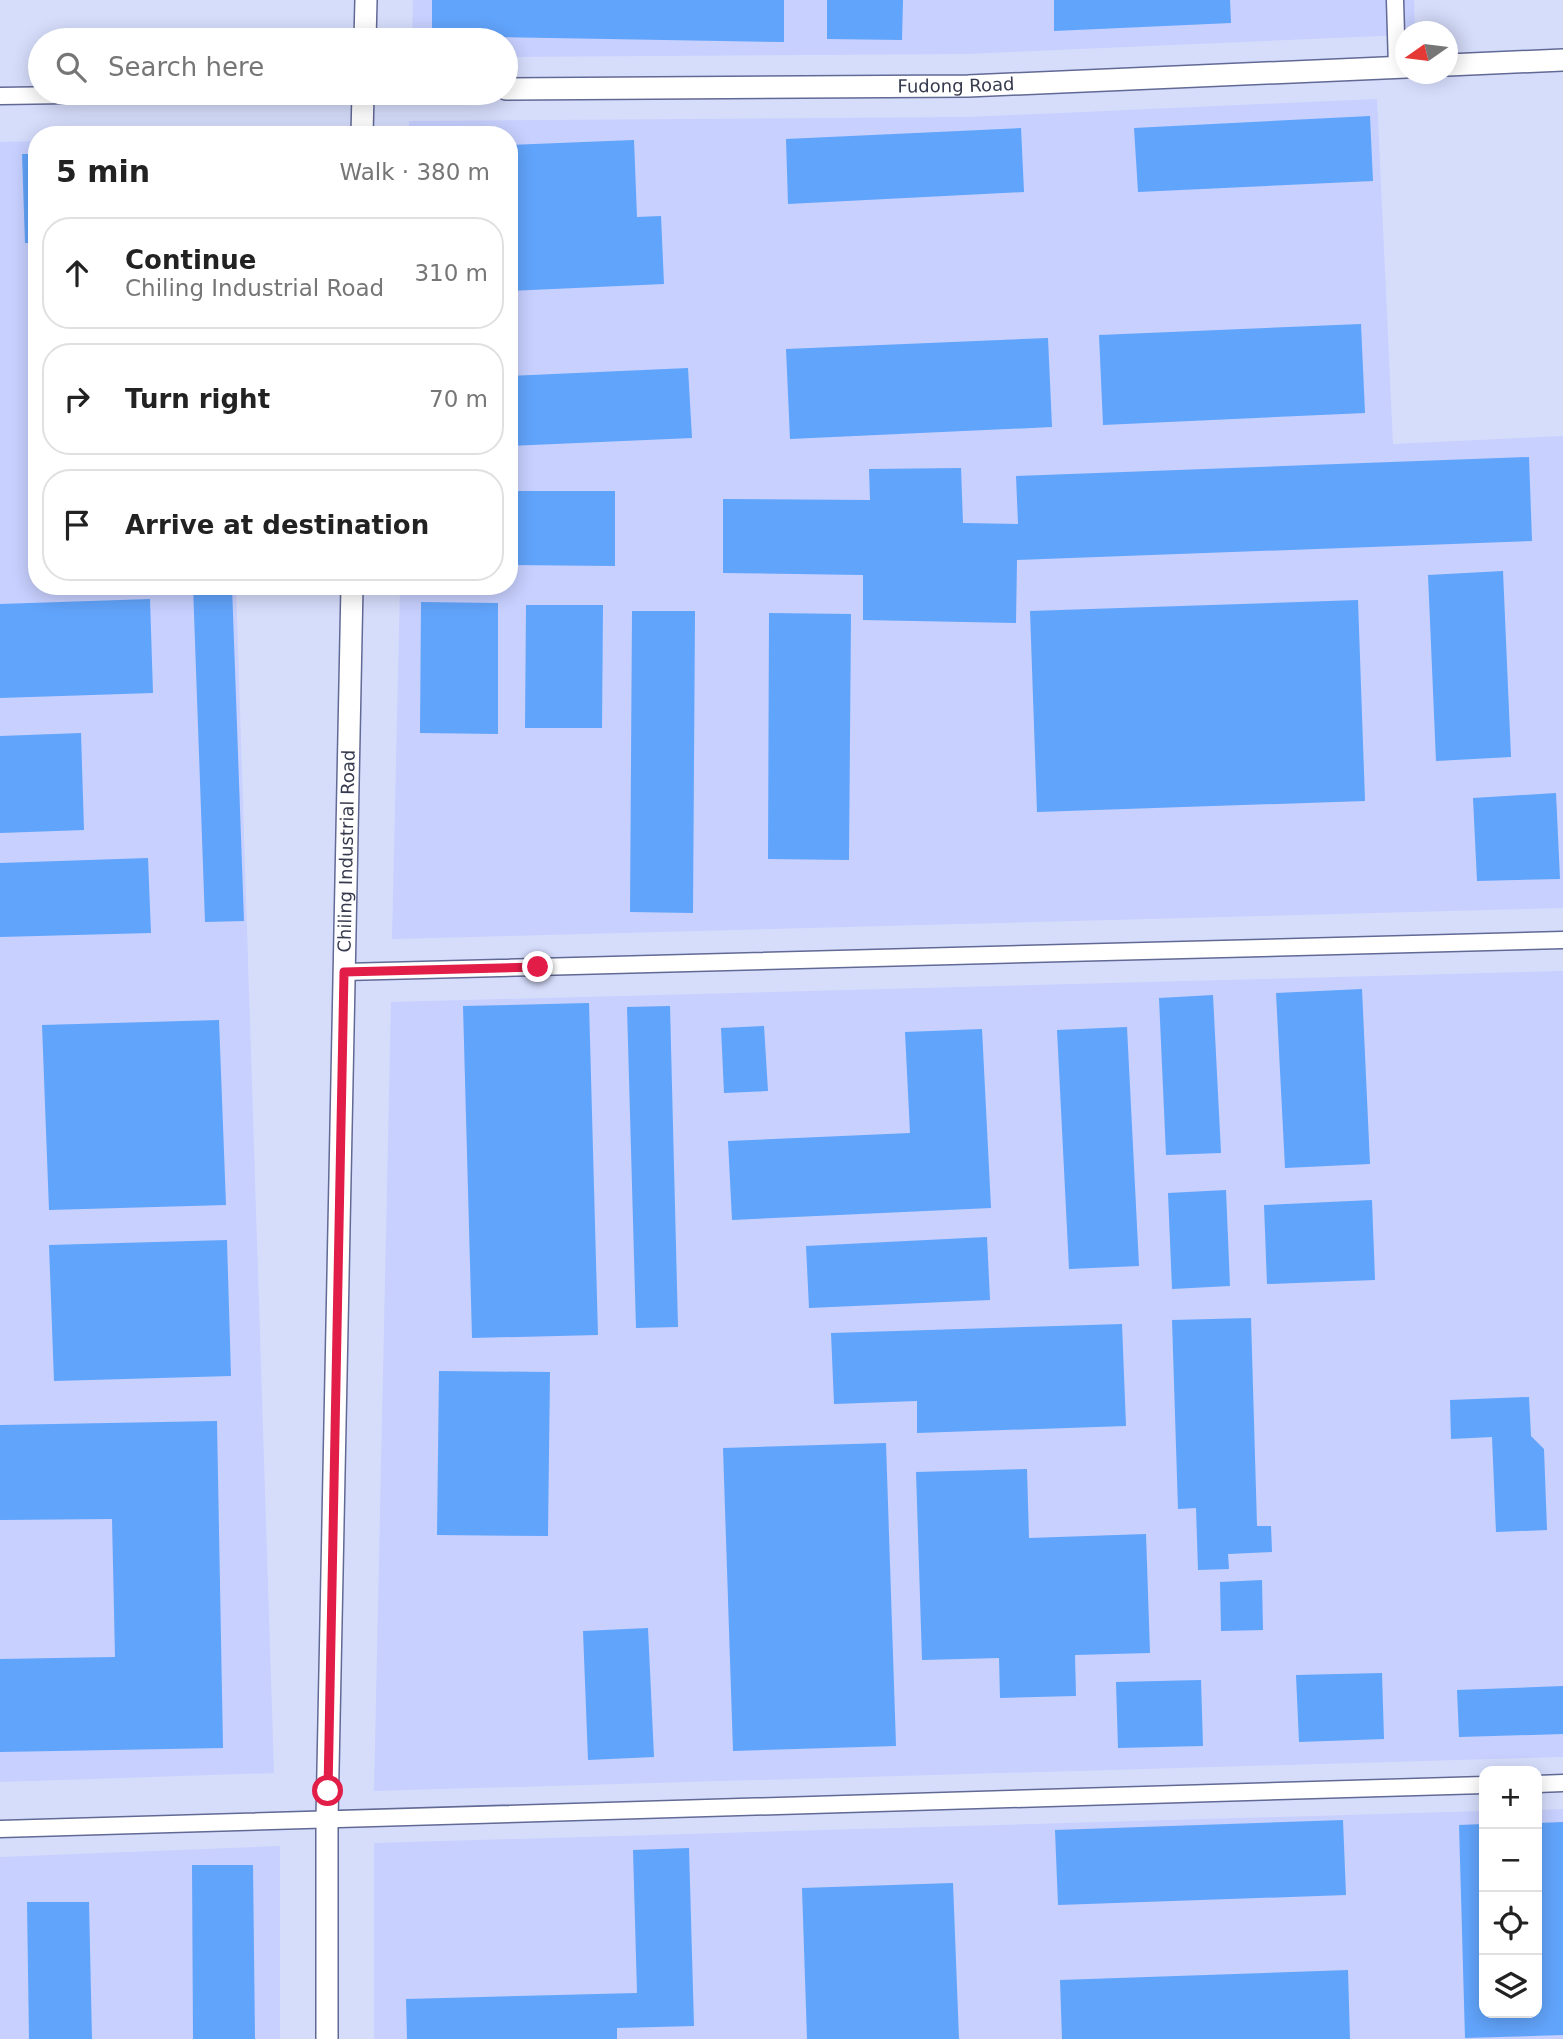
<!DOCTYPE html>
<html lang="en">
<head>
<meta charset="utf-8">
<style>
	body { margin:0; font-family:"DejaVu Sans",sans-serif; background:#f6f6f6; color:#222 }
	.controls { position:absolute; right:21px; bottom:21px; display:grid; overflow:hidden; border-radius:14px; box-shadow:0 4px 18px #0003 }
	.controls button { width:63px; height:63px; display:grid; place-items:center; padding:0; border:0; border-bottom:2px solid #e0e0e0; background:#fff; color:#222; font:35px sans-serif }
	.compass { position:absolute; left:1395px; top:21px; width:63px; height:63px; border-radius:50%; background:#fff; box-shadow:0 4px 18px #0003; rotate:256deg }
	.stop { position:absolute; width:21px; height:21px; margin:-16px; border:5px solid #e11d48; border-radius:50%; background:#fff }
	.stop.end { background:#e11d48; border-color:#fff; box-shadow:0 2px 7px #0008 }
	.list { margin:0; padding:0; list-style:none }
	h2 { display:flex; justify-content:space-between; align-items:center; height:91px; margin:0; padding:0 28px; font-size:30px }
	h2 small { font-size:23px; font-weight:400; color:#767676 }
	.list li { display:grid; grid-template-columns:46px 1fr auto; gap:21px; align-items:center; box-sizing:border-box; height:112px; margin:0 14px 14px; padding:0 14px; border:2px solid #e0e0e0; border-radius:28px }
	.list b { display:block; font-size:26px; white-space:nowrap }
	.list p { margin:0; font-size:23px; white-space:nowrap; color:#767676 }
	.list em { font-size:23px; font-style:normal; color:#767676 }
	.icon { flex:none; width:38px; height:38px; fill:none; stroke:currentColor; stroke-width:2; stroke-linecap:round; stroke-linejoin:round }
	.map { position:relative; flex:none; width:1563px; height:2039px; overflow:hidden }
	.search { position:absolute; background:#fff; box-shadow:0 4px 18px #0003; left:28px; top:28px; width:490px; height:77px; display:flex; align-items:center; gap:18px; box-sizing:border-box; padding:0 24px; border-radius:38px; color:#767676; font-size:26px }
	.panel { position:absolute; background:#fff; box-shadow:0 4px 18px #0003; left:28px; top:126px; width:490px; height:469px; border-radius:28px }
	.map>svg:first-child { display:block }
	.built { fill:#c7d0fe }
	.building { fill:#61a4fb }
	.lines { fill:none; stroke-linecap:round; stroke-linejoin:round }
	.street-casing { stroke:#616995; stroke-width:19 }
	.secondary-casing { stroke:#616995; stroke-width:24 }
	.street { stroke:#fff; stroke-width:16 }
	.secondary { stroke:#fff; stroke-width:21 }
	.route { stroke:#e11d48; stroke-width:9 }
	.labels { text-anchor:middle; stroke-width:5; stroke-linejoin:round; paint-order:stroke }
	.street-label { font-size:18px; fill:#363a4e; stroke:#fff }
</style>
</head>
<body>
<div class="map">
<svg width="1563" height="2039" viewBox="0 0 1563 2039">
	<rect width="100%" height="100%" fill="#d6ddfb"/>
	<!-- built -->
	<path class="built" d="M 413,0 L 1414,0 L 1415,31 L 1406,32 L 1405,35 L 967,54 L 506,57 L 506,40 L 412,40 Z
		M 1377,99 L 1393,444 L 1563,436 L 1563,908 L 392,939 L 400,586 L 509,586 L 509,135 L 409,135 L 409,121 L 968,117 Z
		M 37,141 L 37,586 L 236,586 L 274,1773 L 0,1782 L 0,142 Z
		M 1563,971 L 1563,1757 L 374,1791 L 391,1002 Z
		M 1563,1809 L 1563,2039 L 374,2039 L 374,1843 L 1484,1811 L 1484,2013 L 1537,2013 L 1537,1810 Z
		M 280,1846 L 280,2039 L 0,2039 L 0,1857 Z"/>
	<!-- building -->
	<path class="building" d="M 432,0 L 784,0 L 784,42 L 432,36 Z
		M 827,0 L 903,0 L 902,40 L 827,39 Z
		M 1054,0 L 1230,0 L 1231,23 L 1054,31 Z
		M 1370,116 L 1373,181 L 1138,192 L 1134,128 Z
		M 1021,128 L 1024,192 L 788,204 L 786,139 Z
		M 634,140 L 637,217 L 661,216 L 664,284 L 509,291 L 509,145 Z
		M 22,154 L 37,154 L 37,243 L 25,243 Z
		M 1361,324 L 1365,413 L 1103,425 L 1099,335 Z
		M 1048,338 L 1052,427 L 790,439 L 786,349 Z
		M 688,368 L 692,438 L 509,446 L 509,376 Z
		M 1529,457 L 1532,541 L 1017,560 L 1016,623 L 863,620 L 863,575 L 723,573 L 723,499 L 870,500 L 869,469 L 961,468 L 963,523 L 1018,524 L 1016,476 Z
		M 509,491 L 615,491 L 615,566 L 509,565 Z
		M 1503,571 L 1511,757 L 1436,761 L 1428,575 Z
		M 193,586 L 232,586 L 244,921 L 205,922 Z
		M 150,599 L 153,693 L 0,698 L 0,604 Z
		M 1358,600 L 1365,801 L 1037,812 L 1030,611 Z
		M 421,602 L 498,603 L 498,734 L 420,733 Z
		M 526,605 L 603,605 L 602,728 L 525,728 Z
		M 632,611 L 695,611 L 693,913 L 630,912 Z
		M 769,613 L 851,614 L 849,860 L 768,859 Z
		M 81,733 L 84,830 L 0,833 L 0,736 Z
		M 1556,793 L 1560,879 L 1477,881 L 1473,798 Z
		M 148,858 L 151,933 L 0,937 L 0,863 Z
		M 1362,989 L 1370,1164 L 1285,1168 L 1276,993 Z
		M 1213,995 L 1221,1153 L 1166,1155 L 1159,998 Z
		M 589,1003 L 598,1335 L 472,1338 L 463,1006 Z
		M 670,1006 L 678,1327 L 636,1328 L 627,1007 Z
		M 219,1020 L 226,1205 L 49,1210 L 42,1025 Z
		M 764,1026 L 768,1091 L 724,1093 L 721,1028 Z
		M 1127,1027 L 1139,1266 L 1069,1269 L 1057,1030 Z
		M 982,1029 L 991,1208 L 732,1220 L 728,1141 L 910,1133 L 905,1032 Z
		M 1226,1190 L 1230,1286 L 1172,1289 L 1168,1193 Z
		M 1372,1200 L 1375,1280 L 1267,1284 L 1264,1205 Z
		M 987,1237 L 990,1300 L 809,1308 L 806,1246 Z
		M 227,1240 L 231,1376 L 54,1381 L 49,1245 Z
		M 1251,1318 L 1257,1526 L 1271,1526 L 1272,1552 L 1228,1554 L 1229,1569 L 1198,1570 L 1196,1508 L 1178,1509 L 1172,1320 Z
		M 1122,1324 L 1126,1426 L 917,1433 L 917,1401 L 834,1404 L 831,1333 Z
		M 439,1371 L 550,1372 L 548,1536 L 437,1535 Z
		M 1529,1397 L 1531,1436 L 1544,1449 L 1547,1530 L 1496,1532 L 1492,1437 L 1451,1439 L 1450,1400 Z
		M 217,1421 L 223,1748 L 0,1752 L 0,1659 L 115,1657 L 112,1519 L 0,1520 L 0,1425 Z
		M 886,1443 L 896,1746 L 733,1751 L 723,1448 Z
		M 1027,1469 L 1029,1538 L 1146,1534 L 1150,1653 L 1075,1655 L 1076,1696 L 1000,1698 L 999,1658 L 922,1660 L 916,1472 Z
		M 1262,1580 L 1263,1630 L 1221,1631 L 1220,1582 Z
		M 648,1628 L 654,1757 L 588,1760 L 583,1631 Z
		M 1382,1673 L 1384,1739 L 1299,1742 L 1296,1675 Z
		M 1201,1680 L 1203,1746 L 1118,1748 L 1116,1682 Z
		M 1563,1686 L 1563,1734 L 1459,1737 L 1457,1690 Z
		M 1343,1820 L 1346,1895 L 1058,1905 L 1055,1830 Z
		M 1563,1822 L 1563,2035 L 1465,2038 L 1459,1825 L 1484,1824 L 1484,2013 L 1537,2013 L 1537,1823 Z
		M 689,1848 L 694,2026 L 617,2028 L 617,2039 L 407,2039 L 406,1999 L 637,1993 L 633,1850 Z
		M 192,1865 L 253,1865 L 255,2039 L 193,2039 Z
		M 953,1883 L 959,2039 L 807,2039 L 802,1888 Z
		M 27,1902 L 89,1902 L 92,2039 L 29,2039 Z
		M 1348,1970 L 1350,2039 L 1062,2039 L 1060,1980 Z"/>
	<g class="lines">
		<defs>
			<path id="street" d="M 1395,0 L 1397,67
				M 0,96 L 201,93
				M 344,972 L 1563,940
				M 1537,1784 L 1563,1783
				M 0,1829 L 1484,1785"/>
			<g id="secondary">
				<path d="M 365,40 L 366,0"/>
				<path d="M 1448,65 L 1563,60"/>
				<path id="s1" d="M 506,89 L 968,86 L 1406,67"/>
				<path d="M 362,135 L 363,93"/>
				<path id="s2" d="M 327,2039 L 327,1819 L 352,586"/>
			</g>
		</defs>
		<!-- street casing -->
		<use href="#street" class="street-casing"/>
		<!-- secondary casing -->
		<use href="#secondary" class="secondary-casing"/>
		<!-- street -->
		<use href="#street" class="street"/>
		<!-- secondary -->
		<use href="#secondary" class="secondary"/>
	</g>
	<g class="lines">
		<!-- route -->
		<path class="route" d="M 328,1791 L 344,972 L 538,967"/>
	</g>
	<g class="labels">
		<!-- street labels -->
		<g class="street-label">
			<text dy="6" stroke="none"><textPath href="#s1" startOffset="450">Fudong Road</textPath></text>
			<text dy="6" stroke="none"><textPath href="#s2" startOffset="1188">Chiling Industrial Road</textPath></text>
		</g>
	</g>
</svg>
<div class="controls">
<button>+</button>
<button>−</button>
<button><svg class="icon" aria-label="locate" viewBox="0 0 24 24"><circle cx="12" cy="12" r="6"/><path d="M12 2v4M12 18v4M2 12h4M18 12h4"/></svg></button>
<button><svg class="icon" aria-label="layers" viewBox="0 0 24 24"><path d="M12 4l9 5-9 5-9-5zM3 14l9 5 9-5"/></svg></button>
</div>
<svg class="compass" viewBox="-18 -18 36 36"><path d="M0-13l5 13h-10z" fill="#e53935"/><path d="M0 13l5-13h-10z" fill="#767676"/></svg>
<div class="stop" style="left:328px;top:1791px"></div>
<div class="stop end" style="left:538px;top:967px"></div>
<div class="search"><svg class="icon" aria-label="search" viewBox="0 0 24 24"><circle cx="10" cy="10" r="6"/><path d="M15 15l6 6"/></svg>Search here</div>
<section class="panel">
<h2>5 min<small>Walk · 380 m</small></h2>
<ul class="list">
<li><svg class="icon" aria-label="ahead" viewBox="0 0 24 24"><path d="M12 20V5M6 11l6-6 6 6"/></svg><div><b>Continue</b><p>Chiling Industrial Road</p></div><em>310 m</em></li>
<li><svg class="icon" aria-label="right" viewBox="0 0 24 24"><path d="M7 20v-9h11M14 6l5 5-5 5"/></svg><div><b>Turn right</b></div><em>70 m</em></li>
<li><svg class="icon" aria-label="arrive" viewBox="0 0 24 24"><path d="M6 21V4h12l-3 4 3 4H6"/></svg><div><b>Arrive at destination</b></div></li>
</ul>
</section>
</div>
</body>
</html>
